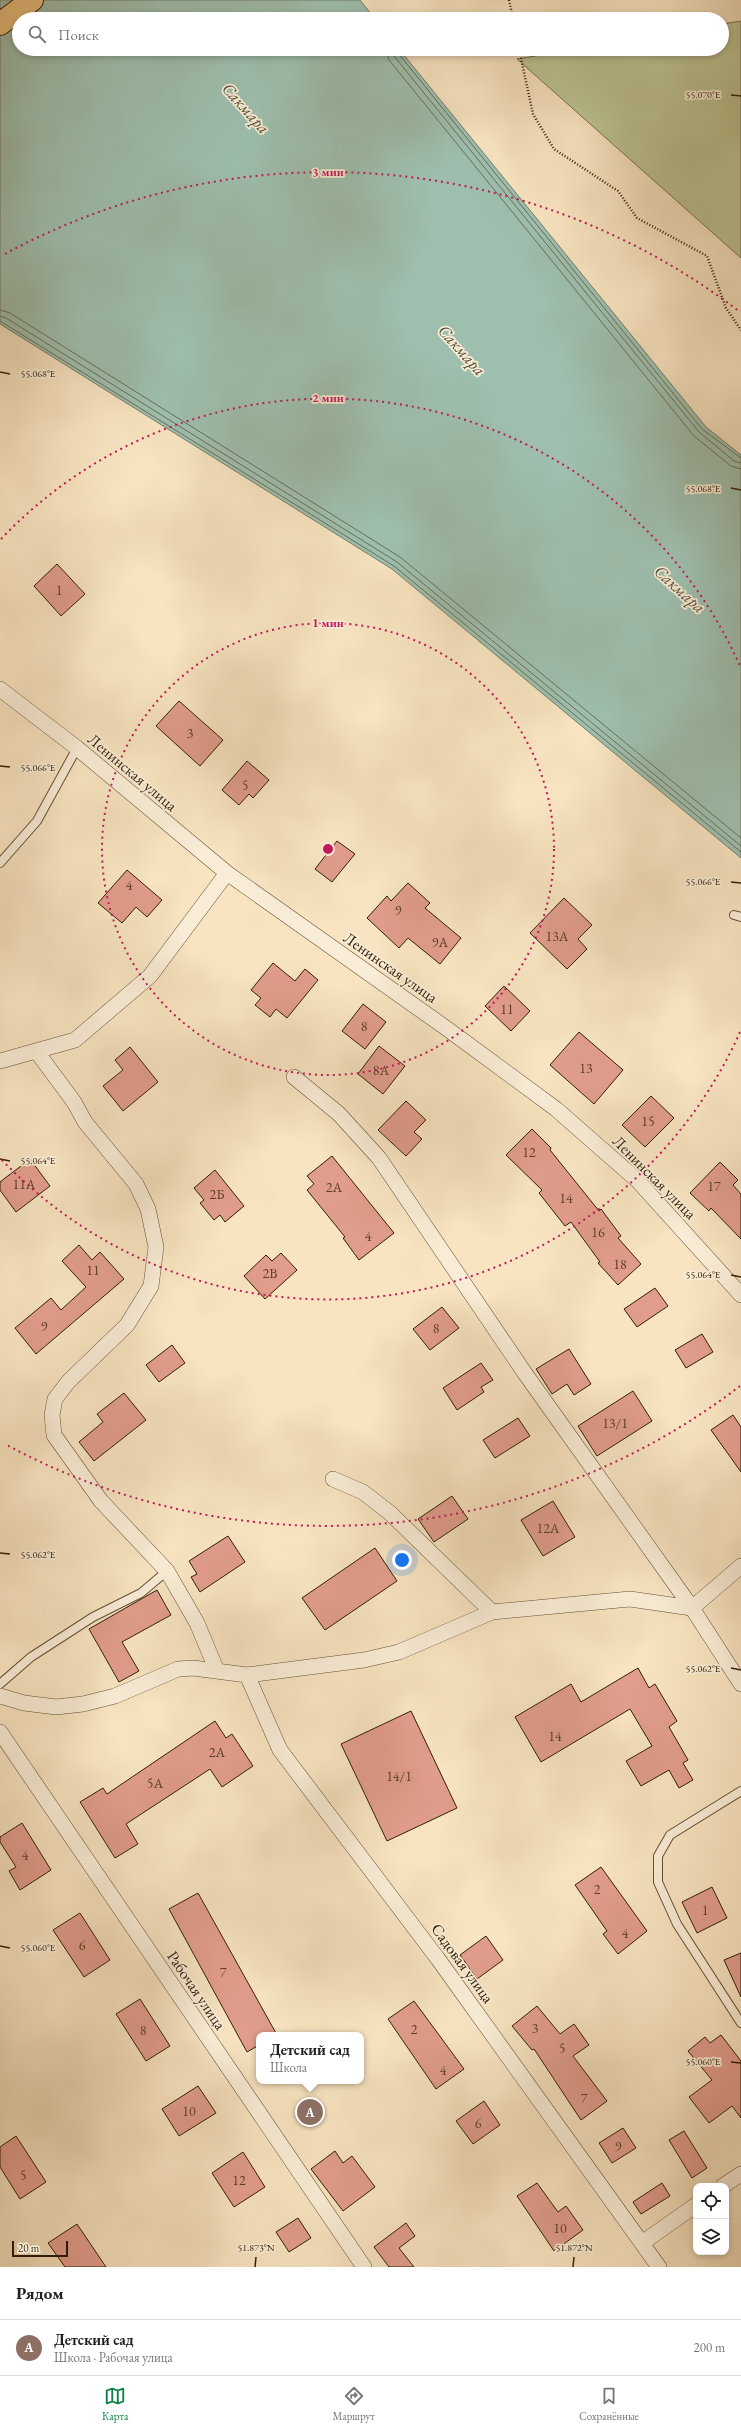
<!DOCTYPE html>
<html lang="ru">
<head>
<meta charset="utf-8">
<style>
	body { margin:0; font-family:"EB Garamond",serif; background:#f2f2f2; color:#222 }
	.controls { position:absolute; right:12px; bottom:12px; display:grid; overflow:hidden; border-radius:8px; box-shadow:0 2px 6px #0003 }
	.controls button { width:36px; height:36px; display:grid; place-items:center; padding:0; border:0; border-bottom:1px solid #e0e0e0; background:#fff; color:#222; font:20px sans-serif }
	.scale { position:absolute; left:12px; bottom:10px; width:56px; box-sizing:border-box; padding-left:4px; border:2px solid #321e06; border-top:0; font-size:11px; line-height:14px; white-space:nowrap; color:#321e06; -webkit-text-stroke:3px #faedd7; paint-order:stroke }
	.you { position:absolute; left:402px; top:1560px; width:14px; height:14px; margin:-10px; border:3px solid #fff; border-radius:50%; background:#1a73e8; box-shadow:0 0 0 6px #1a73e833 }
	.badge { display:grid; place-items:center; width:26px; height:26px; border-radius:50%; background:#0b8043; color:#fff; font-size:13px; font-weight:700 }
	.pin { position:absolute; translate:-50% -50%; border:2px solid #fff; box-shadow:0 1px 4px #0006 }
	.popup { position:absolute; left:256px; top:2032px; width:108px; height:52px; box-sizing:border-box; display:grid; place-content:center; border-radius:8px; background:#fff; filter:drop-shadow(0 1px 3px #0005); font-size:13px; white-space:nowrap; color:#767676 }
	.popup b { font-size:15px; color:#222 }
	.popup::after { content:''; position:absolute; left:50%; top:100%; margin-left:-8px; border:8px solid transparent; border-top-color:#fff }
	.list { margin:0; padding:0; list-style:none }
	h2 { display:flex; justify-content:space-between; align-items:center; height:52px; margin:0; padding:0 16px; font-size:17px }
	h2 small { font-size:13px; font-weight:400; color:#767676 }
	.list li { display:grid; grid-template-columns:26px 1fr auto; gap:12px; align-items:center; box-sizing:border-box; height:56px; padding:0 16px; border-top:1px solid #e0e0e0 }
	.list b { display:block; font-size:15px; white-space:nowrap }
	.list p { margin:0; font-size:13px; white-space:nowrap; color:#767676 }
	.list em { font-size:13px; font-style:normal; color:#767676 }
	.icon { flex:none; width:22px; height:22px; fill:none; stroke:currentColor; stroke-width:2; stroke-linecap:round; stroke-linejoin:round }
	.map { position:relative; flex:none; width:741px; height:2267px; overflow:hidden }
	.search { position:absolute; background:#fff; box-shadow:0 2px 6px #0003; left:12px; right:12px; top:12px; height:44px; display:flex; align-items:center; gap:10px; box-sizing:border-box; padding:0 14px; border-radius:22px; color:#767676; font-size:15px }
	.sheet { height:108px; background:#fff }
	nav { display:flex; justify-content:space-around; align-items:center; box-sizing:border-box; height:56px; border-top:1px solid #e0e0e0; background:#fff; font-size:11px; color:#767676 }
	nav a { display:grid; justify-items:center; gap:2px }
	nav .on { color:#0b8043 }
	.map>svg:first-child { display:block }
	.green { fill:#bdc493; stroke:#78714c }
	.water { fill:#9ebfae; stroke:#737f6b }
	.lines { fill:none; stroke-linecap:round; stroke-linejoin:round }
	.shore { stroke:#686e5a; stroke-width:1 }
	.building { fill:#e19d8c; stroke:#321e06 }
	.service-casing { stroke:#645035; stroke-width:10 }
	.minor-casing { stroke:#645035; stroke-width:16 }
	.trunk-casing { stroke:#321e06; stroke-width:24 }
	.path { stroke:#321e06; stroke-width:2.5; stroke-dasharray:1 2; stroke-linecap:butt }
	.service { stroke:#faedd7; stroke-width:8 }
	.minor { stroke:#faedd7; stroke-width:15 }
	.trunk { stroke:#ecc280; stroke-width:22 }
	.ticks { fill:none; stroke:#321e06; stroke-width:1.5 }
	.ring { fill:none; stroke:#c2185b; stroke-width:2; stroke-dasharray:2 4 }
	.labels { text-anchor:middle; stroke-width:3.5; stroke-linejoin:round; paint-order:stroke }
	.number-label { font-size:14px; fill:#5e3e28 }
	.street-label { font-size:16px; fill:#321e06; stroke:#faedd7 }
	.water-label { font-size:17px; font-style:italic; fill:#524e38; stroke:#faedd7 }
	.ticks-label { font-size:10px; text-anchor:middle; fill:#321e06; stroke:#faedd7; stroke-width:3.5; stroke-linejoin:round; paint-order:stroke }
	.centre { fill:#c2185b; stroke:#faedd7; stroke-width:2 }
	.ring-label { font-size:12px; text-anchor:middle; font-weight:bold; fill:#c2185b; stroke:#faedd7; stroke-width:3.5; stroke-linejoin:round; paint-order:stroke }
</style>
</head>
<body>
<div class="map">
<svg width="741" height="2267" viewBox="0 0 741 2267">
	<rect width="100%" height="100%" fill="#f8e4c1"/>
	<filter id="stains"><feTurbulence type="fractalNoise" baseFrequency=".005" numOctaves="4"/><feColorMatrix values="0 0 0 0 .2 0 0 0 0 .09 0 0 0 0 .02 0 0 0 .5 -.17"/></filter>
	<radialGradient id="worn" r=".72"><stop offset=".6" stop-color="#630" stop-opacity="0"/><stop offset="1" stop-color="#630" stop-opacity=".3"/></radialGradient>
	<!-- green -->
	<path class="green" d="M 741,21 L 741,258 L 517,59 L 577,49 L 722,49 L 722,24 Z"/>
	<!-- water -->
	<path class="water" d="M 0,0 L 360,0 L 375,19 L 19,19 L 19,49 L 399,49 L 706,427 L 741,455 L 741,858 L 392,569 L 0,324 Z"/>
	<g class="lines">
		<!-- shore -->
		<path class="shore" d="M 386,49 L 389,60 L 694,436 L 731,466 L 741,469
			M 392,49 L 394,56 L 699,432 L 734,461 L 741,463
			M 397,49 L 398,53 L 702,429 L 741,458
			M 0,310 L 10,313 L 400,557 L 741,838
			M 0,316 L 6,318 L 397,562 L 741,846
			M 0,321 L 394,566 L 741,852"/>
	</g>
	<!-- building -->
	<path class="building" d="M 57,564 L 85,594 L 61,616 L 34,586 Z
		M 179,701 L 223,740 L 200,766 L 156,726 Z
		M 247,761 L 269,780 L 253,798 L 249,794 L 239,805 L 222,790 Z
		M 337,841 L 355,854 L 332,882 L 315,869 Z
		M 127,870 L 162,900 L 147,917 L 136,907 L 122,923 L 98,903 Z
		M 408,883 L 430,903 L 425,908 L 461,938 L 440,964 L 408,938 L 399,948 L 367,918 L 387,896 L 391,901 Z
		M 564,898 L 592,925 L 578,939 L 587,949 L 567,969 L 530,933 Z
		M 273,963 L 295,981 L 305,969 L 318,980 L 287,1018 L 276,1009 L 270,1017 L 255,1005 L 261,998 L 251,990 Z
		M 504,986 L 530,1011 L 511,1031 L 485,1006 Z
		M 363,1004 L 386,1022 L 365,1049 L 342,1031 Z
		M 579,1032 L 623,1070 L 594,1104 L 550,1065 Z
		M 379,1046 L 405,1066 L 383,1094 L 358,1074 Z
		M 130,1047 L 158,1082 L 123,1111 L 103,1086 L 123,1070 L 115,1060 Z
		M 651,1096 L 674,1118 L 645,1147 L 622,1125 Z
		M 406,1101 L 426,1120 L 414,1132 L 422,1139 L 406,1156 L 378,1130 Z
		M 532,1129 L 551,1148 L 550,1150 L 599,1211 L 601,1209 L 621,1236 L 618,1238 L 641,1264 L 618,1285 L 598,1263 L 600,1262 L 571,1222 L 565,1226 L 539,1193 L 542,1190 L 506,1155 Z
		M 332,1156 L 394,1233 L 359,1260 L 343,1238 L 345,1237 L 307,1190 L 314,1184 L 307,1176 Z
		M 30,1159 L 50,1186 L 16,1212 L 0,1190 L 0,1182 Z
		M 720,1162 L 738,1180 L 733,1185 L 741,1194 L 741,1239 L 711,1208 L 709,1211 L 690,1193 Z
		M 215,1170 L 244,1206 L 225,1222 L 220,1215 L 214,1220 L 200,1203 L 204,1200 L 194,1188 Z
		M 79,1245 L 92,1260 L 100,1252 L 124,1279 L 36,1354 L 15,1328 L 51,1298 L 61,1310 L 86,1287 L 62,1261 Z
		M 281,1253 L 297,1270 L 265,1299 L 244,1276 L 266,1255 L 272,1261 Z
		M 655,1288 L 668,1306 L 637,1327 L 624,1309 Z
		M 442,1307 L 459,1328 L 430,1350 L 413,1329 Z
		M 702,1334 L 713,1352 L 686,1368 L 675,1350 Z
		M 172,1345 L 185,1363 L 159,1382 L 146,1365 Z
		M 569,1349 L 591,1384 L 574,1395 L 567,1384 L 552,1394 L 536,1369 Z
		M 481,1363 L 493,1380 L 481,1387 L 484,1392 L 457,1410 L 443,1388 Z
		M 633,1391 L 652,1421 L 597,1456 L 578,1426 Z
		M 124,1393 L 146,1420 L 94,1461 L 79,1442 L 103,1422 L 97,1414 Z
		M 733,1415 L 741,1427 L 741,1472 L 711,1430 Z
		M 518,1418 L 530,1436 L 495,1458 L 483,1440 Z
		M 452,1496 L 468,1519 L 434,1542 L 418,1519 Z
		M 553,1501 L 575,1537 L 543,1556 L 521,1520 Z
		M 228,1536 L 245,1562 L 200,1592 L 191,1577 L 197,1574 L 189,1561 Z
		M 375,1548 L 397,1581 L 325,1630 L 302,1598 Z
		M 157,1590 L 171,1615 L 122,1642 L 139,1671 L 119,1682 L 89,1629 Z
		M 638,1668 L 649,1688 L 655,1684 L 677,1721 L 669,1727 L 688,1760 L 683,1763 L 693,1780 L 679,1788 L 669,1770 L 641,1786 L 626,1761 L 652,1746 L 630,1709 L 541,1762 L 515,1717 L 571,1684 L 581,1702 Z
		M 411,1711 L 457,1808 L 387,1841 L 341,1744 Z
		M 215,1721 L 226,1738 L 232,1734 L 253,1766 L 222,1787 L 210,1769 L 126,1824 L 138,1844 L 115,1858 L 80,1802 L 103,1788 L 107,1794 Z
		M 22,1823 L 51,1870 L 20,1890 L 9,1871 L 16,1867 L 0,1842 L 0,1837 Z
		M 601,1867 L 647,1931 L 618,1954 L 603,1934 L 607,1931 L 575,1885 Z
		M 712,1887 L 727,1918 L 697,1933 L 682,1902 Z
		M 198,1893 L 277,2035 L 259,2035 L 259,2045 L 247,2052 L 169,1909 Z
		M 80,1913 L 110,1960 L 84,1977 L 53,1930 Z
		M 486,1936 L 503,1960 L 477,1979 L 460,1955 Z
		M 741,1953 L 741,1997 L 724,1960 Z
		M 140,1999 L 170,2046 L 146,2061 L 116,2014 Z
		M 414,2001 L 464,2069 L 436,2089 L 388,2019 Z
		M 537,2006 L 560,2034 L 574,2024 L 589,2045 L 573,2056 L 607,2101 L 581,2120 L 534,2049 L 532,2050 L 512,2026 Z
		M 721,2035 L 741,2061 L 741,2118 L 732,2106 L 709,2123 L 689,2097 L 712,2080 L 688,2051 L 705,2037 L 710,2043 Z
		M 198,2086 L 216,2113 L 179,2136 L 162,2109 Z
		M 484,2101 L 500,2125 L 473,2144 L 456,2121 Z
		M 623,2128 L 636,2148 L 612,2163 L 599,2143 Z
		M 684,2131 L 707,2168 L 692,2178 L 669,2140 Z
		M 16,2136 L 46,2182 L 20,2199 L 0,2167 L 0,2147 Z
		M 335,2151 L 343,2163 L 352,2156 L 375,2187 L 343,2211 L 311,2169 Z
		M 243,2152 L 265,2187 L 234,2207 L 212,2173 Z
		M 537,2183 L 558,2212 L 566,2206 L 583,2230 L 554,2251 L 517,2196 Z
		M 662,2183 L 670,2196 L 641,2214 L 633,2202 Z
		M 298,2218 L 311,2238 L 289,2252 L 276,2232 Z
		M 406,2223 L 415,2236 L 399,2248 L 414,2267 L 389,2267 L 374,2247 Z
		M 77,2224 L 106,2267 L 65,2267 L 48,2243 Z"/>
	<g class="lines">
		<defs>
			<path id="service" d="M 0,863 L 37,821 L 77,748
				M 734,915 L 741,917
				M 0,1684 L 31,1657 L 93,1617 L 141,1593 L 167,1571
				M 741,1791 L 670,1835 L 658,1856 L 658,1882 L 677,1924 L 741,2023"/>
			<path id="minor" d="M 0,689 L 77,748 L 227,873 L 446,1028 L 556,1109 L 637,1180 L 741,1295
				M 37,1052 L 74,1102 L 85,1122 L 136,1184 L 148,1209 L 156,1247 L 151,1286 L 127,1325 L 68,1382 L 55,1399 L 52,1415 L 54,1435 L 101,1501 L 167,1571 L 197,1623 L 217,1671
				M 0,1061 L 75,1040 L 150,976 L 227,873
				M 294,1077 L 339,1114 L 379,1158 L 524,1372 L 692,1608
				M 333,1479 L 363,1492 L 390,1513 L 492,1612
				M 741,1566 L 692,1608 L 741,1684
				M 247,1675 L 280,1750 L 438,1959 L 659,2267
				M 0,1696 L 24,1703 L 56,1707 L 83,1704 L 115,1696 L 178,1669 L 193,1668 L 247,1675 L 364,1660 L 399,1652 L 492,1612 L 630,1599 L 692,1608
				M 0,1732 L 364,2267
				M 723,2186 L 741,2174
				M 642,2243 L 696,2205"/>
			<path id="trunk" d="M 0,24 L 32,0"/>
		</defs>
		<!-- service casing -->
		<use href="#service" class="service-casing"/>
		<!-- minor casing -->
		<use href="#minor" class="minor-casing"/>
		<!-- trunk casing -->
		<use href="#trunk" class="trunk-casing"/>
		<!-- path -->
		<path class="path" d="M 509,0 L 513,19
			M 519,49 L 533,114 L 554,149 L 618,191 L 637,218 L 707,256 L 726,308 L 741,330"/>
		<!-- service -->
		<use href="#service" class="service"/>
		<!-- minor -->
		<use href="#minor" class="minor"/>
		<!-- trunk -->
		<use href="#trunk" class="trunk"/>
	</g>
	<!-- ticks -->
	<path class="ticks" d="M 731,95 L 741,96M 0,372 L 10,374M 731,488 L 741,490M 0,766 L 10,767M 731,882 L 741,883M 0,1159 L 10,1161M 731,1275 L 741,1277M 0,1553 L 10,1554M 731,1668 L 741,1670M 0,1946 L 10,1948M 731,2062 L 741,2063M 255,2267 L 256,2257M 573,2267 L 574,2257"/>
	<!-- distance rings -->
	<g class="ring">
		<circle cx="328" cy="849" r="226"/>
		<path d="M740 1032A451 451 0 0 1 1 1159M1 539A451 451 0 0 1 740 666"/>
		<path d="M740 1386A677 677 0 0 1 5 1444M5 254A677 677 0 0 1 740 312"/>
	</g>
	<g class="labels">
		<!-- number labels -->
		<g class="number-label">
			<text x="59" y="595">1</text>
			<text x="190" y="738">3</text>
			<text x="245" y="790">5</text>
			<text x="129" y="890">4</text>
			<text x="398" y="915">9</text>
			<text x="557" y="941">13А</text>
			<text x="440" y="947">9А</text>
			<text x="507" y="1014">11</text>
			<text x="364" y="1031">8</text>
			<text x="586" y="1073">13</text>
			<text x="381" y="1075">8А</text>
			<text x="648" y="1126">15</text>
			<text x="529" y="1157">12</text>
			<text x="24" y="1189">11А</text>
			<text x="714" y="1191">17</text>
			<text x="334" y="1192">2А</text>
			<text x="217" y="1199">2Б</text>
			<text x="566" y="1203">14</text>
			<text x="598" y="1237">16</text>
			<text x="368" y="1241">4</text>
			<text x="620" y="1269">18</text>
			<text x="93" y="1275">11</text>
			<text x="270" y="1278">2В</text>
			<text x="44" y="1331">9</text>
			<text x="436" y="1333">8</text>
			<text x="615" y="1428">13/1</text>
			<text x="548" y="1533">12А</text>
			<text x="555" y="1741">14</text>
			<text x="217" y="1757">2А</text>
			<text x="399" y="1781">14/1</text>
			<text x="155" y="1788">5А</text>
			<text x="25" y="1860">4</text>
			<text x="597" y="1894">2</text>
			<text x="705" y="1915">1</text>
			<text x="625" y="1938">4</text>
			<text x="82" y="1950">6</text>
			<text x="223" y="1977">7</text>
			<text x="535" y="2033">3</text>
			<text x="414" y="2034">2</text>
			<text x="143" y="2035">8</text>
			<text x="562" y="2053">5</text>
			<text x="443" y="2075">4</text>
			<text x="584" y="2103">7</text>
			<text x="189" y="2116">10</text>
			<text x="478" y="2128">6</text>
			<text x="618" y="2151">9</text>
			<text x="23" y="2180">5</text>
			<text x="239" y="2185">12</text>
			<text x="560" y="2233">10</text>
		</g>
		<!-- street labels -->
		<g class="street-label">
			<text transform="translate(133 772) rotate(40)" y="6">Ленинская улица</text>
			<text transform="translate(391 967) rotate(35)" y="6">Ленинская улица</text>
			<text transform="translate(655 1177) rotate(45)" y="6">Ленинская улица</text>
			<text transform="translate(463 1963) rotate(54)" y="6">Садовая улица</text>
			<text transform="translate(197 1990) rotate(56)" y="6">Рабочая улица</text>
		</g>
		<!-- water labels -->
		<g class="water-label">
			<text transform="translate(246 108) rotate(48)" y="6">Сакмара</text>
			<text transform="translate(462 350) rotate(48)" y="6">Сакмара</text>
			<text transform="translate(680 589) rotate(42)" y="6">Сакмара</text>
		</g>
	</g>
	<g class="ticks-label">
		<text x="703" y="98">55.070°E</text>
		<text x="38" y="377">55.068°E</text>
		<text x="703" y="492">55.068°E</text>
		<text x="38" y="771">55.066°E</text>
		<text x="703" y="885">55.066°E</text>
		<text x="38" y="1164">55.064°E</text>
		<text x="703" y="1278">55.064°E</text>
		<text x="38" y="1558">55.062°E</text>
		<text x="703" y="1672">55.062°E</text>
		<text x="38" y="1951">55.060°E</text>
		<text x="703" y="2065">55.060°E</text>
		<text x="256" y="2251">51.873°N</text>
		<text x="574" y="2251">51.872°N</text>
	</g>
	<circle cx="328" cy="849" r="6" class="centre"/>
	<g class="ring-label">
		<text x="328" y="176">3 мин</text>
		<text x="328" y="402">2 мин</text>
		<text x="328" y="627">1 мин</text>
	</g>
	<rect width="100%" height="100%" filter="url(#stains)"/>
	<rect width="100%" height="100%" fill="url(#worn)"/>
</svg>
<div class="controls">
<button><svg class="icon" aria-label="locate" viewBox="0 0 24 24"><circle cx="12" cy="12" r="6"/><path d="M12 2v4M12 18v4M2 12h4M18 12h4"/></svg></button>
<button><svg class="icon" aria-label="layers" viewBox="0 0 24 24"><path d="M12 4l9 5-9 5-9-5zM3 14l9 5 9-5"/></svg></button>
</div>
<div class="scale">20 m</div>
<div class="you"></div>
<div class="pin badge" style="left:310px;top:2112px;background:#8d6e63">A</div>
<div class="popup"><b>Детский сад</b>Школа</div>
<div class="search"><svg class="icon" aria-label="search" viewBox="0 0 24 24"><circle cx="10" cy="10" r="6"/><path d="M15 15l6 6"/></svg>Поиск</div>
</div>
<section class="sheet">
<h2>Рядом<small></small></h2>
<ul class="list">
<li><span class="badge" style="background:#8d6e63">A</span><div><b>Детский сад</b><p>Школа · Рабочая улица</p></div><em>200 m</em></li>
</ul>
</section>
<nav>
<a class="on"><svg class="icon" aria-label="map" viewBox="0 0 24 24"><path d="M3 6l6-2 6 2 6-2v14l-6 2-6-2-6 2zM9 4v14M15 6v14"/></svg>Карта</a>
<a><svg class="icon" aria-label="directions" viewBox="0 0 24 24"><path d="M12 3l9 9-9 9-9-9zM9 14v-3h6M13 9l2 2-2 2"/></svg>Маршрут</a>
<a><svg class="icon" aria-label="saved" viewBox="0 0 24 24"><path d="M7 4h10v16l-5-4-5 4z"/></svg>Сохранённые</a>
</nav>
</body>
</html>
